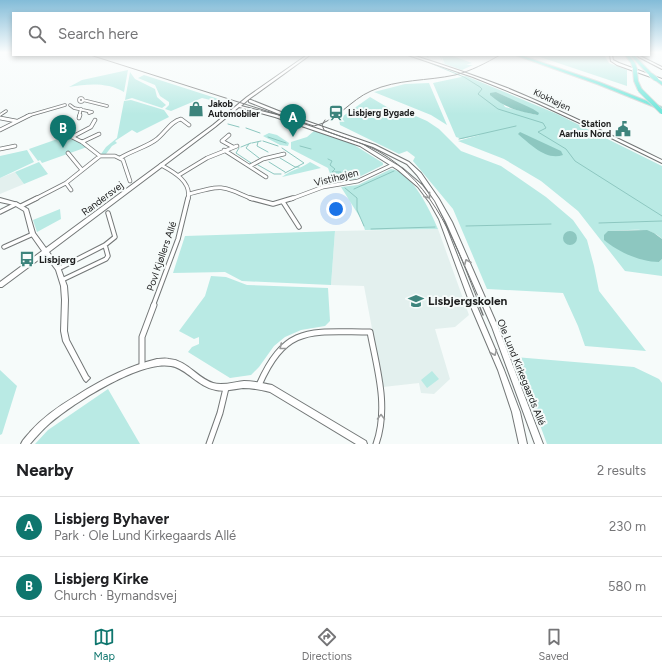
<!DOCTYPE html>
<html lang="en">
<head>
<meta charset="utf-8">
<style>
	body { margin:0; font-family:Figtree,sans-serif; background:#f6f6f6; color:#202124 }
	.you { position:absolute; left:336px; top:209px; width:14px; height:14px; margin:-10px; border:3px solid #fff; border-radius:50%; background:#1a73e8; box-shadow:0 0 0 6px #1a73e833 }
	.badge { display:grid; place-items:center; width:26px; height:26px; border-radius:50%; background:#0f766e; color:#fff; font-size:13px; font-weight:700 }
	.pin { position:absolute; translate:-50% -33px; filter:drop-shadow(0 1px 2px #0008) }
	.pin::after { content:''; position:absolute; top:21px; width:14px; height:12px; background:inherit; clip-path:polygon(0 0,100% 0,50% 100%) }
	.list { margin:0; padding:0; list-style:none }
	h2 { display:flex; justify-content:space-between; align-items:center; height:52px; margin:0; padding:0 16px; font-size:17px }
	h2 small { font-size:13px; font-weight:400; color:#757577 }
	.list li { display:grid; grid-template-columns:26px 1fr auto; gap:12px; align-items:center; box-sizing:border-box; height:60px; padding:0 16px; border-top:1px solid #e0e0e0 }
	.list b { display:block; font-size:15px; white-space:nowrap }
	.list p { margin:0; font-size:13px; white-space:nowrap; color:#757577 }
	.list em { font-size:13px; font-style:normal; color:#757577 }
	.icon { flex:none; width:22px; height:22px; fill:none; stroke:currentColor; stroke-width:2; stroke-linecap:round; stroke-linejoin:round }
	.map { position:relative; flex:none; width:662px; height:444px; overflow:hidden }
	.search { position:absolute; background:#fff; box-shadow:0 2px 6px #0003; left:12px; right:12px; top:12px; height:44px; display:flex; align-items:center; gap:10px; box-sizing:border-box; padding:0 14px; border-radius:0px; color:#757577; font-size:15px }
	.sheet { height:172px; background:#fff }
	nav { display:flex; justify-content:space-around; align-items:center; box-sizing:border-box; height:56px; border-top:1px solid #e0e0e0; background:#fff; font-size:11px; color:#757577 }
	nav a { display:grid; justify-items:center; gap:2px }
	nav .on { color:#0f766e }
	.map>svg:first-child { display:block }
	.built { fill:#e3f0ee }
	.green { fill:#b9eae4; fill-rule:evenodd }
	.water { fill:#8dc7c0 }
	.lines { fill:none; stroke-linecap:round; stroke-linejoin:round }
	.stream { stroke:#8dc7c0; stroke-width:1 }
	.street-far3-casing { stroke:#737777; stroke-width:3.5 }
	.street-far2-casing { stroke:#737777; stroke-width:4.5 }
	.street-far1-casing { stroke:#737777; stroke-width:5.5 }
	.street-casing { stroke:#737777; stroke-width:7 }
	.secondary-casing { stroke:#737777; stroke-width:2 }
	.highway-casing { stroke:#d6d6d6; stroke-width:2 }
	.street-far3 { stroke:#fff; stroke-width:2 }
	.street-far2 { stroke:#fff; stroke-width:3 }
	.street-far1 { stroke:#fff; stroke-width:3.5 }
	.street { stroke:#fff; stroke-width:5 }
	.secondary { fill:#fff; fill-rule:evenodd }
	.highway { fill:#6ce6da; fill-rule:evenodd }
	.tram-far1 { stroke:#747676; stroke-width:1 }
	.tram { stroke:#747676; stroke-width:1.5 }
	.highway-bridge-casing { stroke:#d6d6d6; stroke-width:5.5; stroke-linecap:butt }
	.highway-bridge { stroke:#6ce6da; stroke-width:4 }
	.oneway { stroke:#999a9a }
	.labels { text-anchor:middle; stroke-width:4; stroke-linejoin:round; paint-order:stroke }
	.far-street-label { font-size:9px; fill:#1d1e1e; stroke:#f6fbfa }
	.far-poi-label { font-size:9px; font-weight:bold; fill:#1d1e1e; stroke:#f6fbfa; text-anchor:start }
	.street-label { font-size:10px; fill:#1d1e1e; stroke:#f6fbfa }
	.poi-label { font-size:10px; font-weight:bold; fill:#1d1e1e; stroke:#f6fbfa; text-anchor:start }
	.near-poi-label { font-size:12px; font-weight:bold; fill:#1d1e1e; stroke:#f6fbfa; text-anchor:start }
</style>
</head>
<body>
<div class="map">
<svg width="662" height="444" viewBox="0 0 662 444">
	<rect width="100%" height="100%" fill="#f6fbfa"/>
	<!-- built -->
	<path class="built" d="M 15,172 L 24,184 L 0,194 L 0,178 Z
		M 438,229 L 469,315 L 455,327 L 435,329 L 450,379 L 434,394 L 421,393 L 419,383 L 383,387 L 364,286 L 331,285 L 335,231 Z"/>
	<!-- green -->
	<path class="green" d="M 439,55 L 450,55 L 472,63 L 466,65 L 473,65 L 462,70 L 445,64 L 441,55 L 442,61 L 445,64 L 443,63 Z
		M 534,55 L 604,55 L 609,63 L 627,70 L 627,86 Z
		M 128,70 L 124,92 C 107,82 87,84 69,87 L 82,80 Z
		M 130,72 L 135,79 L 155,89 L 157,97 L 166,105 L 162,108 L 132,98 L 125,100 Z
		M 144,75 L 228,102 L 227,104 L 202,98 L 171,111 L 165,109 L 169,105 L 169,102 L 160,96 L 155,85 L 138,78 Z
		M 466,76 L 557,114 L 662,166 L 662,239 C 650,225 625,231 608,231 L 659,262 L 662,259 L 662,276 L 625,271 L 578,211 L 541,181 L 504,159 L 458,141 L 483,134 L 462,139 L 456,137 L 433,83 ZM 496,92 L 518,103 L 537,115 L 505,107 Z
		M 429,83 L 447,125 L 431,115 L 374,92 L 405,84 Z
		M 370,97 L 392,110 L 411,114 L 427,121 L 439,129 L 461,151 L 501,166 L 546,197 L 573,220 L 587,240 L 594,266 L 599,291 L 646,351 L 585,346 L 578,326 L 563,293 L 487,289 L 453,209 L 413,161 L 415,157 L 407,151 L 399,154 L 340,125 L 339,119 Z
		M 131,100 L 164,110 L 169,117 L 137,133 L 132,130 L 115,141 L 117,143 L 112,146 L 106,154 L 101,154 L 106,147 L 117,138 L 124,101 Z
		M 314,131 L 351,143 L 383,163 L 383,165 L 353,180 L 333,182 L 328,168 L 291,149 L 291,142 L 307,137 Z
		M 269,133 L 277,135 L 289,143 L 288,146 L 280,145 L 263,136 Z
		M 66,136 L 79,141 L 87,147 L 42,163 L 40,160 L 38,161 L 29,149 Z
		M 27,150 L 34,162 L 0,178 L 0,156 Z
		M 39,162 L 48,174 L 24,184 L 15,172 Z
		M 310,162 L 321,168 L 282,177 C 290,170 301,169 310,162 Z
		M 391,169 C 411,170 431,212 438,229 L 365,230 L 361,219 L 341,187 L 358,185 Z
		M 60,209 L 61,219 L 37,232 L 33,220 Z
		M 335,231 L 331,285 L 242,281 L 225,272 L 173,273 L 185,236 Z
		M 211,276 L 226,277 L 247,285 L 328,288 L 330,321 L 325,326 L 301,330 L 285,337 L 274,346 L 259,367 L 251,375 L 230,378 L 188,352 L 192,347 L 199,344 L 199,337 L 194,339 L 179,331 L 205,296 Z
		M 515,357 L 634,367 L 659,379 L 662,383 L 662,444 L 547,444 Z
		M 0,370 L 17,386 L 2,434 L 0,435 Z
		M 432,371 L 439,379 L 427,388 L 421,380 Z
		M 108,389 L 140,444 L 35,444 L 48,430 Z"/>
	<!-- water -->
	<path class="water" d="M 496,92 L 533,109 L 539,113 L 538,115 C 518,111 505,108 490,95 L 490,93 Z
		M 520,132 L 561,151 L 563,155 C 546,161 530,144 518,134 Z
		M 647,230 L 654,233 L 662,239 L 662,259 L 659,262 C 641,262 618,252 604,240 L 604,235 L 608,231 Z
		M563 238a7 7 0 1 1 14 0a7 7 0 1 1-14 0Z"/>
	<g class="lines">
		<!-- stream -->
		<path class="stream" d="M 427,55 L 428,57
			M 430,63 L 464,77 L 480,87 L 482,89 L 478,94 L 498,109 L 543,123 L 546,128 L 538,132 L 566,149 L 575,161 L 662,216
			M 228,124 L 239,127
			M 246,128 L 260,133
			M 268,137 L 286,143
			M 459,139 L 516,126
			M 263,141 L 278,146
			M 258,142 L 257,146 L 268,152
			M 252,143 L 261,141
			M 249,144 L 246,148 L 259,158
			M 300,146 L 311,149
			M 241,147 L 251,143
			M 239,148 L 236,153 L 251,163
			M 282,148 L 304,163 L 285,173
			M 280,158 L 295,167 L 299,167
			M 328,159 L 332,161 L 330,165 L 335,169 L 332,172 L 341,172 L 341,174 L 333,175 L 333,177 L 341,180
			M 269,162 L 285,172
			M 258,165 L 274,174 L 281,174
			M 345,188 L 357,198 L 357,210 L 364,226
			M 354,189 L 394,171
			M 599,223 L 662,221
			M 466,226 L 551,224
			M 371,229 L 435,227"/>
		<defs>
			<path id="street-far3" d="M79 100a2 2 0 1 1 4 0a2 2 0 1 1-4 0Z
				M 83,100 L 107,106
				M 70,105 L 74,108 L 92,112 L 89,113
				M 0,115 L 6,111
				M 27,116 L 65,105
				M 79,116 L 81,109"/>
			<path id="street-far2" d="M 0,118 L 16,121
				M 79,118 L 80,115
				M 0,130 L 30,115
				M 229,135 L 222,141 L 233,147
				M 72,137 L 82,142 L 100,156
				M 72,137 L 91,127 L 95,120
				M 82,142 L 99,134
				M 0,149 L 15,146
				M 224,150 L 266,177
				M 68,153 L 82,170
				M 120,158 C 131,151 149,146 157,139 C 165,133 171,121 181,119 L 189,125
				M 161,165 C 174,172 192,182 188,199
				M 250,166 L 263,159 L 284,154
				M 179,175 L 207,158 L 237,146
				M 66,183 L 71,190
				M 189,194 C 222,185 221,185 252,199
				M 35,199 L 66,183 L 100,156 L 115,156 L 123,160 L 130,181
				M 291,199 L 323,187 L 358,181 L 392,165"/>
			<path id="street-far1" d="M 250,198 L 273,204 L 293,198
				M 283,202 L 299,227
				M 21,206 L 37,198
				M 0,212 L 16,204
				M 4,247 L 33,234
				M 58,269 L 105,245 L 115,237 L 108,213
				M 62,280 L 106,259 L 108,256 L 105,245
				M 153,306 L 178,239 L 188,198"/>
			<path id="street" d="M 142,366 L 142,337 L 154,305
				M 259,385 C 286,324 311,332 370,332 C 377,369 389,407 376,444
				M 209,444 L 220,413 L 226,388"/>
			<path id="secondary" d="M 307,55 L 310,55 L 249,99 L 241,106 L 277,115 L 362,144 L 402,168 L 422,185 L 434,201 L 443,219 L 478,309 L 504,370 L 520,412 L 527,444 L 519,444 L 512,412 L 498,370 L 472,309 L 439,219 L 430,203 L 418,187 L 398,170 L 360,146 L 275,117 L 239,107 L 215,127 L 49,252 L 60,267 L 67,286 L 68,300 L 67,331 L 69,340 L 88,376 L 90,378 L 86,382 L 84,380 L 63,341 L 61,331 L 62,300 L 61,286 L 56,270 L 45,255 L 2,287 L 0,287 L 0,282 L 42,251 L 30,234 L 24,211 L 14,205 L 0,202 L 0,198 L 18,203 L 28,209 L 35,233 L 46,248 L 213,125 L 247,97 Z
				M 408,55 L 412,55 C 444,65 476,76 507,88 C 560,110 611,135 662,160 L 662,163 L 599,132 L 537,103 L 473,77 Z
				M 610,55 L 612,55 L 613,60 L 619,63 L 662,79 L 662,81 L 617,65 L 611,61 Z
				M 635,55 L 638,55 L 662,67 L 662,69 Z
				M 249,100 L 251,100 L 286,114 L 375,145 L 409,162 L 421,173 L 439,199 L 452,222 L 498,327 L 543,444 L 535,444 L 492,327 L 446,222 L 435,201 L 417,175 L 407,164 L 373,147 L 284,116 L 249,102 Z
				M 157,359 C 161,359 165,358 169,359 C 187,360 197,378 213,383 C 223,386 234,382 244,381 C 254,381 263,383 272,385 L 366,441 L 367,444 L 356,444 L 270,392 C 262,390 253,388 243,388 C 234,389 225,392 216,390 C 198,387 186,368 171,366 C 140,360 72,404 49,424 C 42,430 36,437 30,444 L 21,444 C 23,439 27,436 30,432 C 43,417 59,406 76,396 C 101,380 128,366 157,359 Z"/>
			<path id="highway" d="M 515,55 L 520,55 L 599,82 L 662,107 L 662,110 L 597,84 Z
				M 625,55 L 629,55 L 635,63 L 637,69 L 635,70 L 637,71 L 638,81 L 642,90 L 641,91 L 638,90 L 634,81 L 633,71 L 635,70 L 633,69 L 631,63 Z
				M 630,55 L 634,55 L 652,74 L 652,76 L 650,76 Z
				M 655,78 L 657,78 L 662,82 L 662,85 L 655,80 Z"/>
		</defs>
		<!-- street-far3 casing -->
		<use href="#street-far3" class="street-far3-casing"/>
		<!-- street-far2 casing -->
		<use href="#street-far2" class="street-far2-casing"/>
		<!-- street-far1 casing -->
		<use href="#street-far1" class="street-far1-casing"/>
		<!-- street casing -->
		<use href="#street" class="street-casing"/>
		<!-- secondary casing -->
		<use href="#secondary" class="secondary-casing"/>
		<!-- highway casing -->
		<use href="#highway" class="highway-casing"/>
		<!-- street-far3 -->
		<use href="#street-far3" class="street-far3"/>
		<!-- street-far2 -->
		<use href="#street-far2" class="street-far2"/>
		<!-- street-far1 -->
		<use href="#street-far1" class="street-far1"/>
		<!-- street -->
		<use href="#street" class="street"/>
		<!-- secondary -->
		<use href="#secondary" class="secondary"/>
		<!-- highway -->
		<use href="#highway" class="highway"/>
		<!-- tram-far1 -->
		<path class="tram-far1" d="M 90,55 L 314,126 C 337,121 350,100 371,91 C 397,79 428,81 455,75 C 471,71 486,63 500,55
			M 325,120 L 322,125 L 324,130 C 342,138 361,142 378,151 C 436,184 457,247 480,306"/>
		<!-- tram -->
		<path class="tram" d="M 479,305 L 483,315"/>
		<defs>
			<path id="highway-bridge" d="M 635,69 L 635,71
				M 651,75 L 656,79
				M 640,90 L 662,112"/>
		</defs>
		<!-- highway-bridge casing -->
		<use href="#highway-bridge" class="highway-bridge-casing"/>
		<!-- highway-bridge -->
		<use href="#highway-bridge" class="highway-bridge"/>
	</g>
	<!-- one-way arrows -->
	<defs><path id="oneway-chevron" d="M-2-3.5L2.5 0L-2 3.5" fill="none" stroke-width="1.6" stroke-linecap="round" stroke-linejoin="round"/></defs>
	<g class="oneway">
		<use href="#oneway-chevron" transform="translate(428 196) rotate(53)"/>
		<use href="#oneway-chevron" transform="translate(467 262) rotate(-113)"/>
		<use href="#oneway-chevron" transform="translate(282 347) rotate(141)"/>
		<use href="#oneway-chevron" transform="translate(494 353) rotate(67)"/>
		<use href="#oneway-chevron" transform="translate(381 417) rotate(-90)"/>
	</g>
	<!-- sky -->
	<linearGradient id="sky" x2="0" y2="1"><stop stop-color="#83bcd8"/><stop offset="0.46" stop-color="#fbfdfd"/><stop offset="1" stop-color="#fbfdfd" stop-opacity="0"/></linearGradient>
	<rect width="662" height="114" fill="url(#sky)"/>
	<!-- icons -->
	<defs>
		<symbol id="shop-bare" viewBox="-9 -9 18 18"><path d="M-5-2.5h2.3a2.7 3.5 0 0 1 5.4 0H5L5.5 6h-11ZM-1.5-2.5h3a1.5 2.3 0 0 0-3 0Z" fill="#3d847c" stroke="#f6fbfa" stroke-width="2.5" paint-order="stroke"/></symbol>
		<symbol id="station-bare" viewBox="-9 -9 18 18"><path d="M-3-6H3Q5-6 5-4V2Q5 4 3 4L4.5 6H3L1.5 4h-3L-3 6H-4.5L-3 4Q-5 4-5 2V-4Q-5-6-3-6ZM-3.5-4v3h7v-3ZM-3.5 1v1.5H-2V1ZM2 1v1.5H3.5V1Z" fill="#3d847c" stroke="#f6fbfa" stroke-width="2.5" paint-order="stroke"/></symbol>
		<symbol id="civic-bare" viewBox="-9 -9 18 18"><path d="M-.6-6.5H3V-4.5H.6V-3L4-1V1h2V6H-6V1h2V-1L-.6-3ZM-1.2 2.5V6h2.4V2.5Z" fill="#3d847c" stroke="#f6fbfa" stroke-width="2.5" paint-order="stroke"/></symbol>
		<symbol id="bus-bare" viewBox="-9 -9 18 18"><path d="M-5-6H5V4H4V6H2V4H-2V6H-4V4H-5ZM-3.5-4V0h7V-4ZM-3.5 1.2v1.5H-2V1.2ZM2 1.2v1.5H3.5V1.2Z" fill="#3d847c" stroke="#f6fbfa" stroke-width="2.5" paint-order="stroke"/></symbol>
		<symbol id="school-bare" viewBox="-9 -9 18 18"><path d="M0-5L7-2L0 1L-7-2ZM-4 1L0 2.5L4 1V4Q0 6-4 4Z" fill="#3d847c" stroke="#f6fbfa" stroke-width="2.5" paint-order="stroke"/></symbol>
	</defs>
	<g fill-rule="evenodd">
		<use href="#shop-bare" x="185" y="98" width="22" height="22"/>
		<use href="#station-bare" x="325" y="102" width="22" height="22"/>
		<use href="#civic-bare" x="612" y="118" width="22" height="22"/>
		<use href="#bus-bare" x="16" y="248" width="22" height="22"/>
		<use href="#school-bare" x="405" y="290" width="22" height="22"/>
	</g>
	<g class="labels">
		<!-- far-street labels -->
		<g class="far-street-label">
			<text transform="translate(552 100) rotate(25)" y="3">Klokhøjen</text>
		</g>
		<!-- far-poi labels -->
		<g class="far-poi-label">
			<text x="208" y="107">Jakob<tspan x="208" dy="10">Automobiler</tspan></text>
			<text x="348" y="116">Lisbjerg Bygade</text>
			<text x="611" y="127" text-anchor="end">Station<tspan x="611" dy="10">Aarhus Nord</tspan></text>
		</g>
		<!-- street labels -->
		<g class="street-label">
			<text transform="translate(336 177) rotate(-14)" y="4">Vistihøjen</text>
			<text transform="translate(102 198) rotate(-37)" y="4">Randersvej</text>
			<text transform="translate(161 256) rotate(-71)" y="4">Povl Kjøllers Allé</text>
			<text transform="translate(522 372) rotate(68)" y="4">Ole Lund Kirkegaards Allé</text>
		</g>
		<!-- poi labels -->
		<g class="poi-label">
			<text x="39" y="263">Lisbjerg</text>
		</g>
		<!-- near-poi labels -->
		<g class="near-poi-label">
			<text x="428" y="305">Lisbjergskolen</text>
		</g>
	</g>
</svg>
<div class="you"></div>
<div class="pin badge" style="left:293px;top:137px">A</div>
<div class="pin badge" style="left:63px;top:148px">B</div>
<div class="search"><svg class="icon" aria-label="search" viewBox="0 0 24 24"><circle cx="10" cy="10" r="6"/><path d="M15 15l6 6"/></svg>Search here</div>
</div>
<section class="sheet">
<h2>Nearby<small>2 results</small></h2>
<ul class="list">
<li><span class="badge">A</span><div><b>Lisbjerg Byhaver</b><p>Park · Ole Lund Kirkegaards Allé</p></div><em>230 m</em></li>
<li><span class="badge">B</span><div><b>Lisbjerg Kirke</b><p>Church · Bymandsvej</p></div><em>580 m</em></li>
</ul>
</section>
<nav>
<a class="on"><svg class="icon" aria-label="map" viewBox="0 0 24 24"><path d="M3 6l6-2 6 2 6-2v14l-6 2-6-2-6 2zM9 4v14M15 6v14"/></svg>Map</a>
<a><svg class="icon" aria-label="directions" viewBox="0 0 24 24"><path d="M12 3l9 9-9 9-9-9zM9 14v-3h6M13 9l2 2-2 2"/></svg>Directions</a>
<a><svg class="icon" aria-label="saved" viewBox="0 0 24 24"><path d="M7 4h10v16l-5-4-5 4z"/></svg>Saved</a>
</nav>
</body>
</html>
